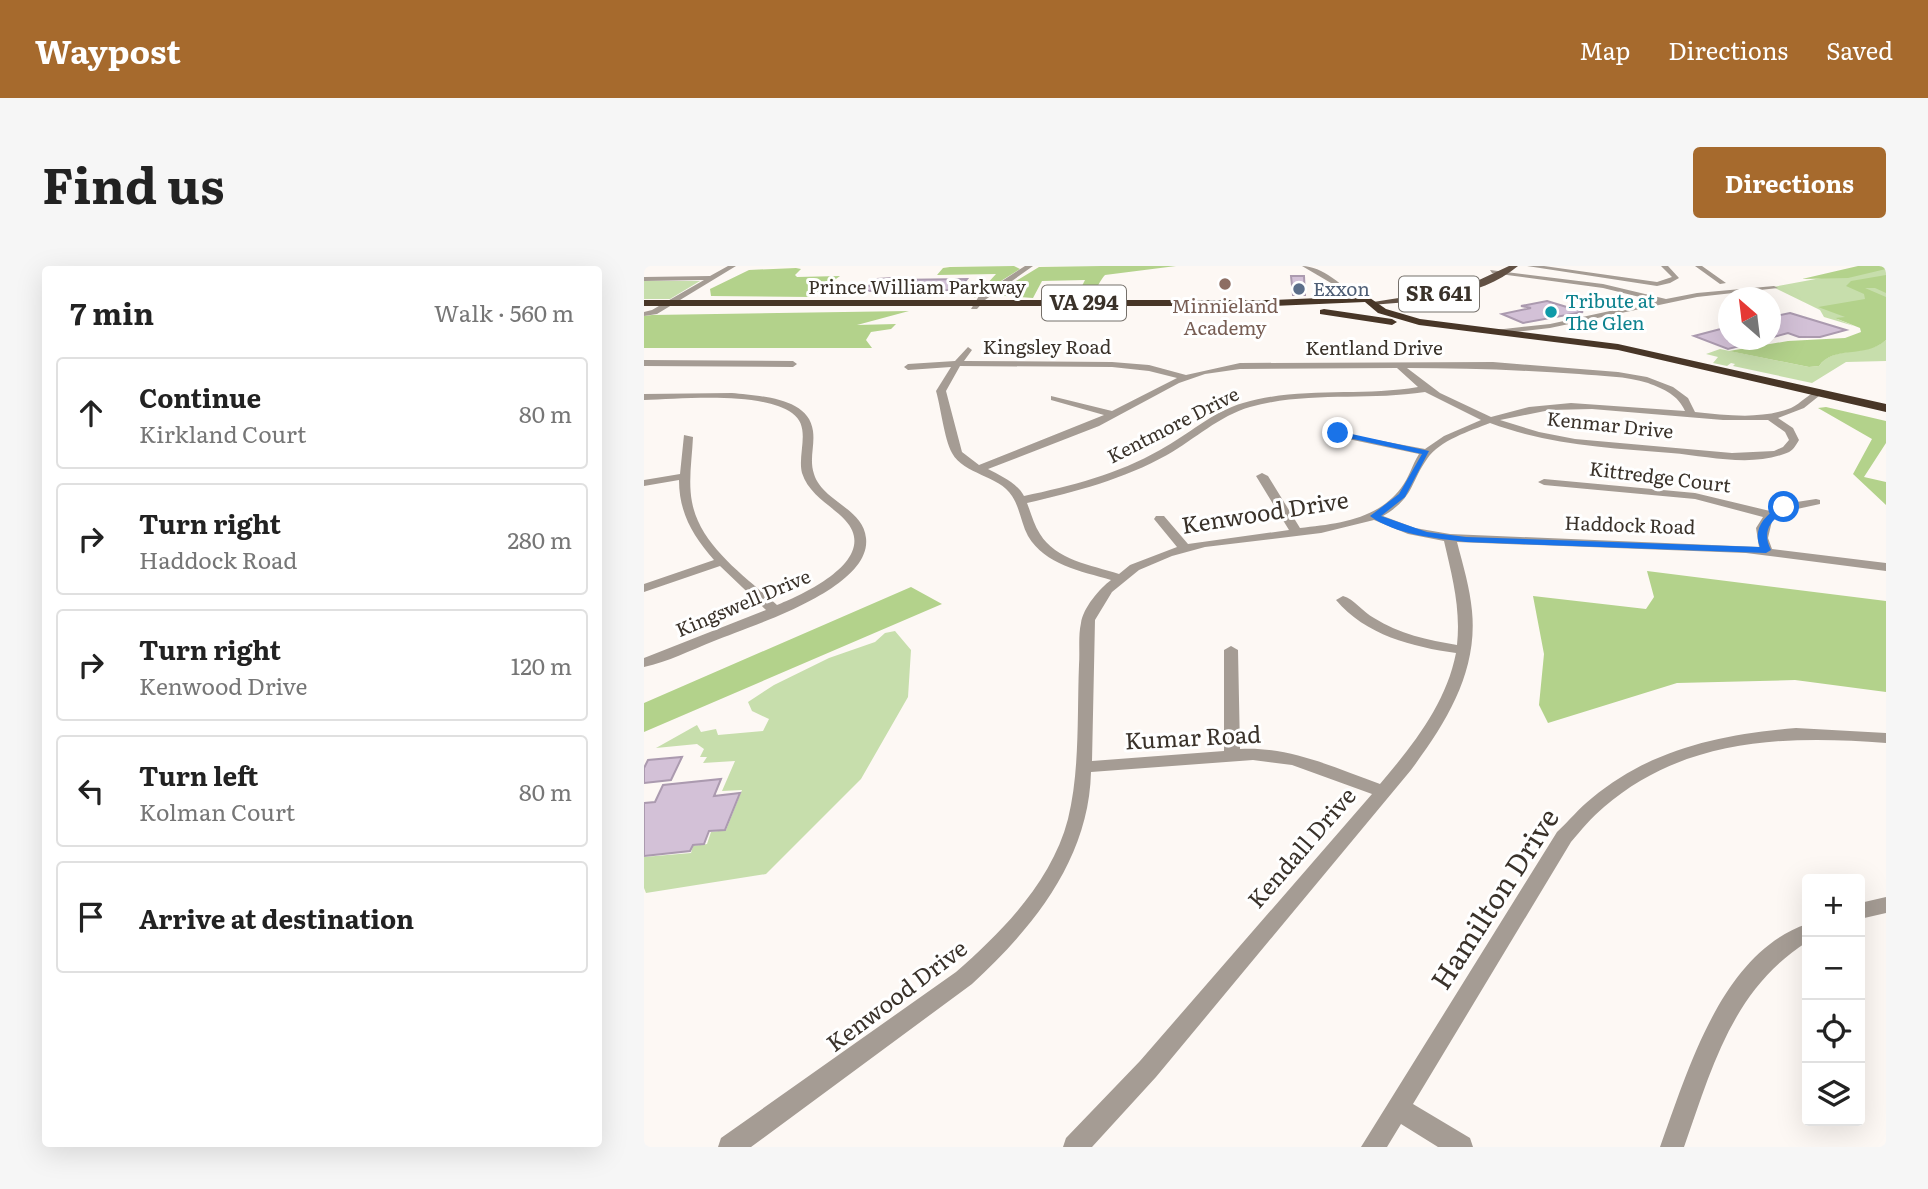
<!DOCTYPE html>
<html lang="en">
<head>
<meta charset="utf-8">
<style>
	body { margin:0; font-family:Literata,serif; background:#f6f6f6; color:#222 }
	.controls { position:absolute; right:21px; bottom:21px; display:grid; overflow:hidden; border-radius:7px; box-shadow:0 7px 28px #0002 }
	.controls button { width:63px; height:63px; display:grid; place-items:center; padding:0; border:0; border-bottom:2px solid #e0e0e0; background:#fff; color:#222; font:35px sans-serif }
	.compass { position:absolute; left:1074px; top:21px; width:63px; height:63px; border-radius:50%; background:#fff; box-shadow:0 7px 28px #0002; rotate:332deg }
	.stop { position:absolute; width:21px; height:21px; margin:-16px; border:5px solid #1a73e8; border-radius:50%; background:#fff }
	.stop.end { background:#1a73e8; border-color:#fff; box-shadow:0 2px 7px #0008 }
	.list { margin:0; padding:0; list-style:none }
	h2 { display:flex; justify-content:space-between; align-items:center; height:91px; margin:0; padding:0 28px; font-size:30px }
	h2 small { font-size:23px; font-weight:400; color:#767676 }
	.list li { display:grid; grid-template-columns:46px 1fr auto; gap:21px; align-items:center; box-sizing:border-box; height:112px; margin:0 14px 14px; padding:0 14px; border:2px solid #e0e0e0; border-radius:7px }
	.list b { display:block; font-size:26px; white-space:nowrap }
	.list p { margin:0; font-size:23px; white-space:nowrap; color:#767676 }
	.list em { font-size:23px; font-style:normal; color:#767676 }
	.icon { flex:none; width:38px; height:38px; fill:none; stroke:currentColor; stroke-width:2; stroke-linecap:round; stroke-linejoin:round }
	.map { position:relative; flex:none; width:1242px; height:881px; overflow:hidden; border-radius:7px }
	header { display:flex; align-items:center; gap:42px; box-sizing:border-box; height:98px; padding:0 35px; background:#a66a2d; color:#fff }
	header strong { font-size:33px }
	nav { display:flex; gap:38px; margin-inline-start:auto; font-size:24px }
	.intro { display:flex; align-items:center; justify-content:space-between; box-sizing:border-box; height:168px; padding:0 42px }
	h1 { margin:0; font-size:49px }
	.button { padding:18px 32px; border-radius:7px; background:#a66a2d; color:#fff; font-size:24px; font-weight:700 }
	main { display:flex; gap:42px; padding:0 42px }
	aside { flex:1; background:#fff; border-radius:7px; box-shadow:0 7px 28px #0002 }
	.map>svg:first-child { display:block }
	.green { fill:#c7deac }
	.forest { fill:#b3d28b }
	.building { fill:#d3c1d7; stroke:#ab9aaf; stroke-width:2 }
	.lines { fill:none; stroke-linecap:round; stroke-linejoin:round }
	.minor { fill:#a59c94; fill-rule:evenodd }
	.major { fill:#615043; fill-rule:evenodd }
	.highway { fill:#483627; fill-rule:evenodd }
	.route { fill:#1a73e8 }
	.education-dot { fill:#8d6e63; stroke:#fff; stroke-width:2.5 }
	.service-dot { fill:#5c6f8a; stroke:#fff; stroke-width:2.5 }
	.culture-dot { fill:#0f9aa8; stroke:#fff; stroke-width:2.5 }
	.labels { text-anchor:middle; stroke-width:6; stroke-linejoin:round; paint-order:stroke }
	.far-street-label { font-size:19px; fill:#3a322a; stroke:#fff }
	.far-service-label { font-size:19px; fill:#4e5e75; stroke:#fff; text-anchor:start }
	.far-culture-label { font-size:19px; fill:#0d838f; stroke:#fff; text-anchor:start }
	.far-education-label { font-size:19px; fill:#785e54; stroke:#fff }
	.shield { fill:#fff; stroke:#75706a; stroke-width:2 }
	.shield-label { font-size:21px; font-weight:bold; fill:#3a322a }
	.street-label { font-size:23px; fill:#3a322a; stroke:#fff }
	.near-street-label { font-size:28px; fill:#3a322a; stroke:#fff }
</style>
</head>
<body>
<header>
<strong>Waypost</strong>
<nav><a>Map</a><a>Directions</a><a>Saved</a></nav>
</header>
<div class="intro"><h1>Find us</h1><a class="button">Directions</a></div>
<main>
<aside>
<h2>7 min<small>Walk · 560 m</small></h2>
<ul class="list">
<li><svg class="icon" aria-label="ahead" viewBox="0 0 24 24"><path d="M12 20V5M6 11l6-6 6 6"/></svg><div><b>Continue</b><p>Kirkland Court</p></div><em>80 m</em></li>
<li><svg class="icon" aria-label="right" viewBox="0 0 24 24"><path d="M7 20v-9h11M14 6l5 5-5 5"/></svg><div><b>Turn right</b><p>Haddock Road</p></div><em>280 m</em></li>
<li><svg class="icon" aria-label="right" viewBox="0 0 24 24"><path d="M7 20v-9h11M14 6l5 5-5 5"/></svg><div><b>Turn right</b><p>Kenwood Drive</p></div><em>120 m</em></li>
<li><svg class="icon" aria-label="left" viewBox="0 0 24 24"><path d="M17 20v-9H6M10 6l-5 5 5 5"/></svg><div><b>Turn left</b><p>Kolman Court</p></div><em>80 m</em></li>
<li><svg class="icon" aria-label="arrive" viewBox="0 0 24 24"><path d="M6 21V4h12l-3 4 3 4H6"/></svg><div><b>Arrive at destination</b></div></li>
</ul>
</aside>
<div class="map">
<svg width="1242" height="881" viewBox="0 0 1242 881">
	<rect width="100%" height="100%" fill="#fdf8f4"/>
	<!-- green -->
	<path class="green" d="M 1242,0 L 1242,63 L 1191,52 L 1210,60 L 1180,51 L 1176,44 L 1129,21 Z
		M 0,15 L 56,15 L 26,33 L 0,33 Z
		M 1242,74 L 1242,95 L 1202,96 L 1168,117 L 1089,100 L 1091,98 L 1087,97 L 1083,100 L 1069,97 L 1074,91 L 1062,88 L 1076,83 L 1165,101 L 1175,100 C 1189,79 1223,91 1242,74 Z
		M 251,365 L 267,384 L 264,431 L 217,513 L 122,608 L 2,627 L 0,622 L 0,591 L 47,587 L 49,580 L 63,578 L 67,566 L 82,564 L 98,524 L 78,525 L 91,495 L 59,497 L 63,491 L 56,491 L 60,483 L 53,478 L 12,482 L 53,459 L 57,466 L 72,463 L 74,469 L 119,465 L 125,453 L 108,445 L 104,436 L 130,419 L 185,392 L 231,376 L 241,367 Z"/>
	<!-- forest -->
	<path class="forest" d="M 370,0 L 376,3 L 330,32 L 352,8 L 293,9 L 299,2 L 306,1 Z
		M 458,0 L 532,0 L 461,9 C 450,21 453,35 432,32 L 441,14 L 398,15 L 389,32 L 349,29 L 395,1 Z
		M 1214,0 L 1242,0 L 1242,3 L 1204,12 L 1158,13 Z
		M 152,2 L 157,3 L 151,9 L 153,11 L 196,10 L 167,31 L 67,30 L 66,23 L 105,4 Z
		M 1242,9 L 1242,27 L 1231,22 L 1221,22 L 1242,31 L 1242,74 C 1221,93 1189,79 1175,100 L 1165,101 L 1085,85 L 1144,75 L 1201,72 L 1217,66 L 1216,62 L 1191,52 L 1201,51 L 1174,41 L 1221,33 L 1220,28 L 1202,20 L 1207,15 Z
		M 265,45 L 213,59 L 252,58 L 247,63 L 227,66 L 222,74 L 228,82 L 0,82 L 0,50 L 8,49 Z
		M 1182,141 L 1242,155 L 1242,177 L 1220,211 L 1242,216 L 1242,239 L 1209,208 L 1228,173 L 1174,142 Z
		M 1003,305 L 1242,335 L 1242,426 L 1151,414 L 1033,417 L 904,457 L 895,439 L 900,388 L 889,330 L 1002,343 L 1010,331 Z
		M 267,321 L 298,338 L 0,466 L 0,437 Z"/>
	<!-- building -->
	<path class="building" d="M 647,10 L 660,10 L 661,29 L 649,29 Z
		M 248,12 L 247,14 L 323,13 L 314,24 L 219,25 L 233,13 Z
		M 903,35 L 939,46 L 879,57 L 858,48 L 887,42 L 877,40 Z
		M 1146,47 L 1202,64 L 1176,71 L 1155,71 L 1144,67 L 1126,72 L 1126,51 Z
		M 1084,61 L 1084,74 L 1108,74 L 1108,77 L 1084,83 L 1050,70 Z
		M 38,491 L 27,514 L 0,517 L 0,502 L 4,494 Z
		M 77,513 L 70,530 L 96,527 L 81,564 L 65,565 L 60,578 L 49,579 L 46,585 L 0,590 L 0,537 L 11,536 L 19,519 Z"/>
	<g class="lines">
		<!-- minor -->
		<path class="minor" d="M 84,0 L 92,0 L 13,48 L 0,50 L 0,46 L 8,44 L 60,14 L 0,15 L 0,11 L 66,10 Z
			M 381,0 L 389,0 L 341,34 L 333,43 L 327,43 L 335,30 Z
			M 658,0 C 678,0 700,20 714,34 L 707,36 L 687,17 Z
			M 883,0 L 900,0 L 1013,16 L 1028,11 L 1017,0 L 1024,0 L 1035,12 L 1026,17 L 1013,20 Z
			M 1051,0 L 1058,0 L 1082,17 L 1076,18 Z
			M 846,4 L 959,18 L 1022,33 L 1053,27 L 1130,20 L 1134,22 L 1053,31 L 906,62 L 854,68 L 851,64 L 906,58 L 1012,35 L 959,22 L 848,7 Z
			M 324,81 L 328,84 L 320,95 L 468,96 L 505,99 L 542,109 L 596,97 L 849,96 L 974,106 L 1003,111 L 1029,121 L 1044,132 L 1051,146 C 1082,149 1117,154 1147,142 C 1157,137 1165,128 1175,123 L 1180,126 L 1160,142 L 1134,152 L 1149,162 L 1155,174 C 1151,181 1148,186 1140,188 C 1105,201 1063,190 1027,187 C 965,182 905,179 846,157 C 826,165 796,174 783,193 C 766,217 770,232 739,250 L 771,262 L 806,268 L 1115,281 L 1112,262 L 1119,251 L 1051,233 L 900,219 L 894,216 L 900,213 L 1051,227 L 1126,245 L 1146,237 L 1172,233 L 1176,234 L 1176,238 L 1144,245 L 1128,255 L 1124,272 L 1128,283 L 1242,297 L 1242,305 L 1102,287 L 813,276 C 819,299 826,322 828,345 C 834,406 802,457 767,504 L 512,811 L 448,881 L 419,881 L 422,872 L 496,795 L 728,528 L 648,499 L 609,494 L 447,506 C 445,593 389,662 328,718 L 107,881 L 74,881 L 77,872 L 312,706 C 359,665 408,615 424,553 C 436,504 433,449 435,399 C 436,385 434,370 437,357 C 439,342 456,322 467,314 C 437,305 401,299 384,270 C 377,257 376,242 368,230 C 355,209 320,209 308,187 C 300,172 297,142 292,125 L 307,101 L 264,104 L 260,101 L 264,98 L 311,95 ZM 316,100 L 468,101 L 505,105 L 533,112 L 468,145 L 407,130 L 407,134 L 460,149 L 335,199 L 318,186 L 302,125 ZM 753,102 L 774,121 C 716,131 656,120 599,137 C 568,146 544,169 516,184 C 474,208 427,220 380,230 C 373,217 357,210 344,203 L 455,160 L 535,117 L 561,108 L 596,103 ZM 763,102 C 820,102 877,104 935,108 C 957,110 982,110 1004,117 C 1020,123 1034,129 1041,145 L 927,137 L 885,141 L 847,151 L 796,127 ZM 781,126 L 837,154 L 800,170 L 781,183 L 690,166 L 690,170 L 775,188 C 768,199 765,212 757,222 C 733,254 692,258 656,262 L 624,210 L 618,207 L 612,210 L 645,264 L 544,278 L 520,250 L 512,250 L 510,253 L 533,281 L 486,299 L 475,308 C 447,299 412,294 396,268 C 390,259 387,247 383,237 C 431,226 480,213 523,189 C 551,173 575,150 606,141 C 663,125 723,135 781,126 ZM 948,143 L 1079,154 L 1124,154 L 1141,166 L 1145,174 L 1139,181 L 1130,185 L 1088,187 L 931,173 L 895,166 L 856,154 L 906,144 ZM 730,254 L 764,268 L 800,275 C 808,310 817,342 813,379 C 784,374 755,368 730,352 C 719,346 710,333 699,330 L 692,334 C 721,369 769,381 812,387 C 802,438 769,479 736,518 C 692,502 644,480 596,483 L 594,384 L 587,380 L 580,384 L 580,485 L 448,495 L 451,354 L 468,326 L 495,304 L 528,290 L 561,281 L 677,267 Z
			M 0,94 L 149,95 L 153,98 L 149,101 L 0,100 Z
			M 88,127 C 114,130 165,131 169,165 C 171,180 165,193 170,208 C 178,235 219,242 222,272 C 228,323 106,360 70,375 C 47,384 24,396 0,401 L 0,392 L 122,344 L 76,300 L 0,326 L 0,318 L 70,294 C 49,270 35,247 35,214 L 0,220 L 0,214 L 36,208 L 40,169 L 49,171 C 48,193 44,215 48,236 C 56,280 102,311 133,339 C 160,328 237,293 201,254 C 187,239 165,229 158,207 C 153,187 168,161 148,147 C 117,125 37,133 0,134 L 0,128 Z
			M 1152,462 L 1242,467 L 1242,477 C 1142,469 1040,472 960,541 C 948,551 937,564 927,576 L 769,838 L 826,872 L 829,881 L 794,881 L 757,858 L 743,881 L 717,881 L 913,566 C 925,555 935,542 948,532 C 1007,483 1077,468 1152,462 Z
			M 1242,631 L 1242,647 L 1216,653 L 1216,637 Z
			M 1163,658 L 1163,676 C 1088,724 1068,802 1040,881 L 1016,881 C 1044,805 1077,687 1163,658 Z"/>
		<!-- major -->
		<path class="major" d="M 865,0 L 874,0 C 835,33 775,35 727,39 L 723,37 L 818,22 Z"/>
		<!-- highway -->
		<path class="highway" d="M 723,30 L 742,43 L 776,53 L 974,78 L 1242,138 L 1242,146 L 974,84 L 775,59 L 734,47 L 721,36 L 629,40 L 0,40 L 0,34 L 629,34 Z
			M 680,43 L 748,53 L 753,56 L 748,59 L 676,48 L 676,44 Z"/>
	</g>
	<!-- route -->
	<path class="route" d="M 694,165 L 785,185 L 761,231 L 737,250 L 783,266 L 822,271 L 1116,281 C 1108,262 1122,248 1138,239 L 1145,241 C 1130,253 1116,262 1127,284 L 1122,287 L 822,276 C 791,272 752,269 726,250 L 755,228 L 778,188 L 691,169 Z"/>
	<!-- markers -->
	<circle class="education-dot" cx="581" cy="18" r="7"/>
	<circle class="service-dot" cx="655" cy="23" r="7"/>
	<circle class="culture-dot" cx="907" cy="46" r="7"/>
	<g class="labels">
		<!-- far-street labels -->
		<g class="far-street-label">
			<text x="273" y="28">Prince William Parkway</text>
			<text x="403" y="88">Kingsley Road</text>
			<text x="730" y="89">Kentland Drive</text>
			<text transform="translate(529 159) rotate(-27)" y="7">Kentmore Drive</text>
			<text transform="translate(966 159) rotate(6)" y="7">Kenmar Drive</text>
			<text transform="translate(1016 211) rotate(7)" y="7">Kittredge Court</text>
			<text transform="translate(986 259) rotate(2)" y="7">Haddock Road</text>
			<text transform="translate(99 337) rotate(-23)" y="7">Kingswell Drive</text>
		</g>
		<!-- far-service labels -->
		<g class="far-service-label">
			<text x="669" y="30">Exxon</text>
		</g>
		<!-- far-culture labels -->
		<g class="far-culture-label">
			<text x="921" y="42">Tribute at<tspan x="921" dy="22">The Glen</tspan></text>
		</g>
		<!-- far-education labels -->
		<g class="far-education-label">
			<text x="581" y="47">Minnieland<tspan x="581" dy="22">Academy</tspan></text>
		</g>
		<!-- shield labels -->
		<g class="shield">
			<rect x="755" y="10.5" width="80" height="35" rx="5"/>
			<rect x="398" y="19.5" width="84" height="35" rx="5"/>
		</g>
		<g class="shield-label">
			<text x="795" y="35">SR 641</text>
			<text x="440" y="44">VA 294</text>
		</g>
		<!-- street labels -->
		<g class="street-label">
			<text transform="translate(621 247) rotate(-9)" y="8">Kenwood Drive</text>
			<text transform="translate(549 472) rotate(-3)" y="8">Kumar Road</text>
			<text transform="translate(658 582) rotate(-49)" y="8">Kendall Drive</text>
			<text transform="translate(253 730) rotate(-37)" y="8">Kenwood Drive</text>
		</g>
		<!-- near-street labels -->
		<g class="near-street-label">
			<text transform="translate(851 633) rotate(-57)" y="10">Hamilton Drive</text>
		</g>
	</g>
</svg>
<div class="controls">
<button>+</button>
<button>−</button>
<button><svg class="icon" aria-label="locate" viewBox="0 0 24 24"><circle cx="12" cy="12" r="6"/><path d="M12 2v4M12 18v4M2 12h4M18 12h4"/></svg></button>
<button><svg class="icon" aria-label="layers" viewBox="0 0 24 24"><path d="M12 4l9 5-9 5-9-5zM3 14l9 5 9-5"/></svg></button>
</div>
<svg class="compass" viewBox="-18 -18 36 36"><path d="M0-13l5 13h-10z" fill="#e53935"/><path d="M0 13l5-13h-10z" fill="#767676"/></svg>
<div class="stop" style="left:1140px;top:241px"></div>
<div class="stop end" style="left:694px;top:167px"></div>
</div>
</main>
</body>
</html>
